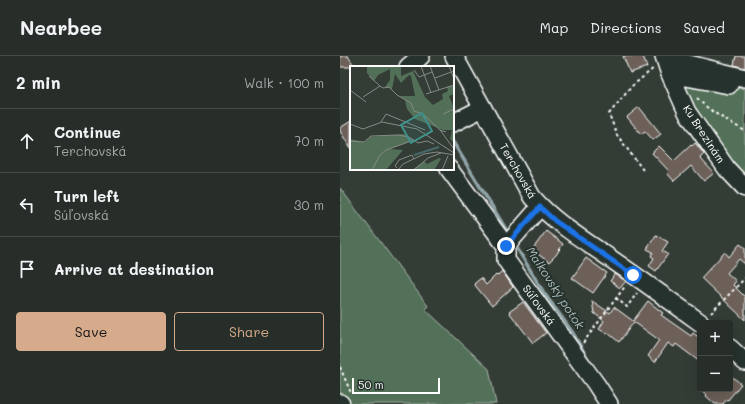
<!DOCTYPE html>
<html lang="en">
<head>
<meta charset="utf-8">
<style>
	body { margin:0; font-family:Mali,sans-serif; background:#333934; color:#f1f3f6 }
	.controls { position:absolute; right:12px; bottom:12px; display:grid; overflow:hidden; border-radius:4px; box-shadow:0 4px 16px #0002 }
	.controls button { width:36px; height:36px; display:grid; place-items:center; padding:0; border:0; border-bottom:1px solid #434945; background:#272d28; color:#f1f3f6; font:20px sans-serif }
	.scale { position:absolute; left:12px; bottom:10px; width:88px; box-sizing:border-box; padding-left:4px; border:2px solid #fff; border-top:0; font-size:11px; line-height:14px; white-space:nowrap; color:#fff; -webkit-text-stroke:3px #26332d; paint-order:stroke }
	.stop { position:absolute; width:12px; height:12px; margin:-9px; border:3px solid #1a73e8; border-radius:50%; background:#fff }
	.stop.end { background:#1a73e8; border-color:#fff; box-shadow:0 1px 4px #0008 }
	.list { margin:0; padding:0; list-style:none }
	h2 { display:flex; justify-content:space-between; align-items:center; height:52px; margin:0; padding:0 16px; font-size:17px }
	h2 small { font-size:13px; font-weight:400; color:#a4a8a8 }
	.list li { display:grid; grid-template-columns:26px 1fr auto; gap:12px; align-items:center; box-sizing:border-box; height:64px; padding:0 16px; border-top:1px solid #434945 }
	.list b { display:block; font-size:15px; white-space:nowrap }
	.list p { margin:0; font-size:13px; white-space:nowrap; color:#a4a8a8 }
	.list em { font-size:13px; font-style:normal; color:#a4a8a8 }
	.actions { display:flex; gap:8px; padding:12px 16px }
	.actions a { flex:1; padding:9px 0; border:1px solid #d6ab8b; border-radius:4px; text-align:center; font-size:14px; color:#d6ab8b }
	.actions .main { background:#d6ab8b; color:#111 }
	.icon { flex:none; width:22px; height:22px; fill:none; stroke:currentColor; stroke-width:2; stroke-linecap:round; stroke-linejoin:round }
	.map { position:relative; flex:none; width:405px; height:348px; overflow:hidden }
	header { display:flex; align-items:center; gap:24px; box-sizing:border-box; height:56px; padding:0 20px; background:#272d28; border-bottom:1px solid #434945 }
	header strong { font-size:19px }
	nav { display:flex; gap:22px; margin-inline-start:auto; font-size:14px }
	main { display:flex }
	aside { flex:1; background:#272d28 }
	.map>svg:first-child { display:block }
	.green { fill:#527058; stroke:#a8b8ac }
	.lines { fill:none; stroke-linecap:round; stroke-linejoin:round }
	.stream { stroke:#91a5a8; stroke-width:3.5 }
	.building { fill:#6c6059; stroke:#fff }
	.minor-casing { stroke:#fff; stroke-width:20 }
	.path { stroke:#fff; stroke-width:2; stroke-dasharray:3 3; stroke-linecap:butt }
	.minor { stroke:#26332d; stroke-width:17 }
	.route { stroke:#1a73e8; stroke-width:5 }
	.labels { text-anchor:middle; stroke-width:4; stroke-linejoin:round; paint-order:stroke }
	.street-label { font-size:11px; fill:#fff; stroke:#26332d }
	.water-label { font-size:12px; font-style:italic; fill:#adbcbe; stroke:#26332d }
	.inset-river { fill:none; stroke:#48696e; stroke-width:2 }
	.inset-road { fill:none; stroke:#858a86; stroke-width:1 }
	.view { fill:#3f918b; fill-opacity:0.15; stroke:#3f918b; stroke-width:2 }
	.inset-edge { fill:none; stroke:#fff; stroke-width:2 }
</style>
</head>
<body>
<header>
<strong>Nearbee</strong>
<nav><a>Map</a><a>Directions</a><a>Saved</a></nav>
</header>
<main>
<aside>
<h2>2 min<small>Walk · 100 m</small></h2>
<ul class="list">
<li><svg class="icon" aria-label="ahead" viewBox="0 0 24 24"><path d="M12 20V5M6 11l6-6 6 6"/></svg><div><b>Continue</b><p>Terchovská</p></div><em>70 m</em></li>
<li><svg class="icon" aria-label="left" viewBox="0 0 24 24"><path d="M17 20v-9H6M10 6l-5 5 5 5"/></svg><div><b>Turn left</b><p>Súľovská</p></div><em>30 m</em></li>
<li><svg class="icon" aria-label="arrive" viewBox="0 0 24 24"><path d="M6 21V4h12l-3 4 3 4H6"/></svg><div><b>Arrive at destination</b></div></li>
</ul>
<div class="actions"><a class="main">Save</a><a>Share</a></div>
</aside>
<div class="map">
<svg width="405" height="348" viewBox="0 0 405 348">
	<rect width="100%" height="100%" fill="#343c36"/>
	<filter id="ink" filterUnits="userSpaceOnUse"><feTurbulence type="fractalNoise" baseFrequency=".025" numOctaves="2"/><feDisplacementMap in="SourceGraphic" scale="8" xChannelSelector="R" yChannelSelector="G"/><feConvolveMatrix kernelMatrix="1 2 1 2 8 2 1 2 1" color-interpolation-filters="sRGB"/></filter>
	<g filter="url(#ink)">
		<!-- green -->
		<path class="green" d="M 337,23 L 371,24 L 405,33 L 405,140 L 392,129 L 362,95 L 343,67 Z
			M 0,132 L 88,250 L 85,253 L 149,313 L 156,348 L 0,348 Z"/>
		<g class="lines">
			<!-- stream -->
			<path class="stream" d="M 113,86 L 170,180
				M 174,187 L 204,237 L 233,277 L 248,303"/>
		</g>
		<!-- building -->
		<path class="building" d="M 0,0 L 8,0 L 15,11 L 0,11 Z
			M 283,0 L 303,0 L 307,11 L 290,17 Z
			M 396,0 L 405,0 L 405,12 L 394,9 Z
			M 299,51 L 321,78 L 313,84 L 305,75 L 301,78 L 287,61 Z
			M 11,65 L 11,93 L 0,75 L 0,72 Z
			M 355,87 L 364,98 L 360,102 L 374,117 L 364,125 L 351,110 L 334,125 L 327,117 L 329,115 L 312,97 L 319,90 L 334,105 L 351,89 L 352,90 Z
			M 206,175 L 223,188 L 216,199 L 209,206 L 192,194 Z
			M 316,179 L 328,186 L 322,195 L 328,198 L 316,215 L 309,210 L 314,202 L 311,200 L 313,196 L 307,193 Z
			M 400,188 L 405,192 L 405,208 L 399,203 L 387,217 L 396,225 L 393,229 L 405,241 L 405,264 L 361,222 L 385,196 L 389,201 Z
			M 246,202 L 267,217 L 253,237 L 232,222 Z
			M 162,215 L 173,231 L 152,250 L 134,228 L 141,222 L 146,229 L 156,219 L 157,220 Z
			M 275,218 L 286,225 L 280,232 L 270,225 Z
			M 252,245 L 270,257 L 274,251 L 293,265 L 308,245 L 323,257 L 321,259 L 351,280 L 353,277 L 360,282 L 360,306 L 336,288 L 334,291 L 328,287 L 315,306 L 308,300 L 319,284 L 294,266 L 279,286 L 268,277 L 267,278 L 259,273 L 264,265 L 254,257 Z
			M 183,246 L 206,277 L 193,287 L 169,256 Z
			M 390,319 L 401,328 L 388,344 L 387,343 L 383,348 L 375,348 L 366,340 L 367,339 L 360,333 L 390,333 Z"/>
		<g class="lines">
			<defs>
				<path id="minor" d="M 114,0 L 192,141 C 215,168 246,185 274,205 C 303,225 332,246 361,267
					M 324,0 L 330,18 L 347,56 L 387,113 L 405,132
					M 325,2 L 405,22
					M 68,11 L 81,0
					M 330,18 L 389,29
					M 113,67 L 143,52
					M 109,113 L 166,190
					M 200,151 L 166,190 L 166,204 L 256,328 L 269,348
					M 390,292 L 405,306
					M 0,347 L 1,348"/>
			</defs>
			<!-- minor casing -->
			<use href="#minor" class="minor-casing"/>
			<!-- path -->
			<path class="path" d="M 357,42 C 370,56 388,65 405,75
				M 303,114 L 277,79 L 269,58 L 292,30 L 314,12
				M 276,242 L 287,251 L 297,237
				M 371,257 L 405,222
				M 243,287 L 286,229
				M 0,311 L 11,337"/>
			<!-- minor -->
			<use href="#minor" class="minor"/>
		</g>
	</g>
	<g class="lines" filter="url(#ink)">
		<!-- route -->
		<path class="route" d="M 166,190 L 200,151 L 215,165 L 293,219"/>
	</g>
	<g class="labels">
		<!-- street labels -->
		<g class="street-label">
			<text transform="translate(364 78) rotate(57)" y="4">Ku Brezinám</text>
			<text transform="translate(178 115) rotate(60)" y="4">Terchovská</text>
			<text transform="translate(199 249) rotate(54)" y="4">Súľovská</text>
		</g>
		<!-- water labels -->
		<g class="water-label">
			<text transform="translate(215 232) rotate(57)" y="4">Malkovský potok</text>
		</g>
	</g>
	<!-- overview -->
	<g transform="translate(10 10)">
		<rect width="104" height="104" fill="#343c36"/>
		<path d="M 17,0 L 51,0 L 51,10 L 63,5 L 75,31 L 83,39 L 93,33 L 92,28 L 98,25 L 97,21 L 104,19 L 104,28 L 99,30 L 104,42 L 104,77 L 100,73 L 102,64 L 93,64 L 65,53 L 57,43 L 55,34 L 49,30 L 65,30 L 61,10 L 59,9 L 51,17 L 45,8 L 42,23 L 35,21 L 40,14 L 40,3 L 28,9 L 24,15 L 17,7 ZM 54,68 L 64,74 L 40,83 L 53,84 L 36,104 L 0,104 L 0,73 L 15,76 L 20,71 ZM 89,92 L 91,93 L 84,104 L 62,104 L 74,95 L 77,98 Z" fill="#527058"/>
		<path class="inset-river" d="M 64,89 L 89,81"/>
		<path class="inset-road" d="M 71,0 L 81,27M 80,0 L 89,24M 99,0 L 104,13M 64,4 L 69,11 L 82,6M 19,10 L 30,20M 85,12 L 104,5M 0,24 L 16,36M 76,28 L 104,19M 13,31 L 30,20 L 33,22 L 39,21 L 47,29 L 61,37 L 64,45 L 73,48 L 90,64M 93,48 L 104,43M 31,56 L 36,48 L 75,64M 0,58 L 13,63 L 32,56 L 67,63 L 104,87M 96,66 L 90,64 L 104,83M 0,75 L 14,76 L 21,70 L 48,69 L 59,71 L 68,77 L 77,75 L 84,78M 47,102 L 45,100 L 49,94 L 62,89 L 64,93M 22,104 L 30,89 L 36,84 L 64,74M 48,104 L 53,98 L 74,88 L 87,86 L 104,89M 64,104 L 78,92 L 91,87M 92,104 L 98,90"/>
		<path class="view" d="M 72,47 L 82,65 L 61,77 L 51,59 Z"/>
		<rect width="104" height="104" class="inset-edge"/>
	</g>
</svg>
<div class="controls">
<button>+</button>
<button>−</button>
</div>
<div class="scale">50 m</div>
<div class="stop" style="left:293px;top:219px"></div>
<div class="stop end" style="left:166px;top:190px"></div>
</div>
</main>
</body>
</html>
